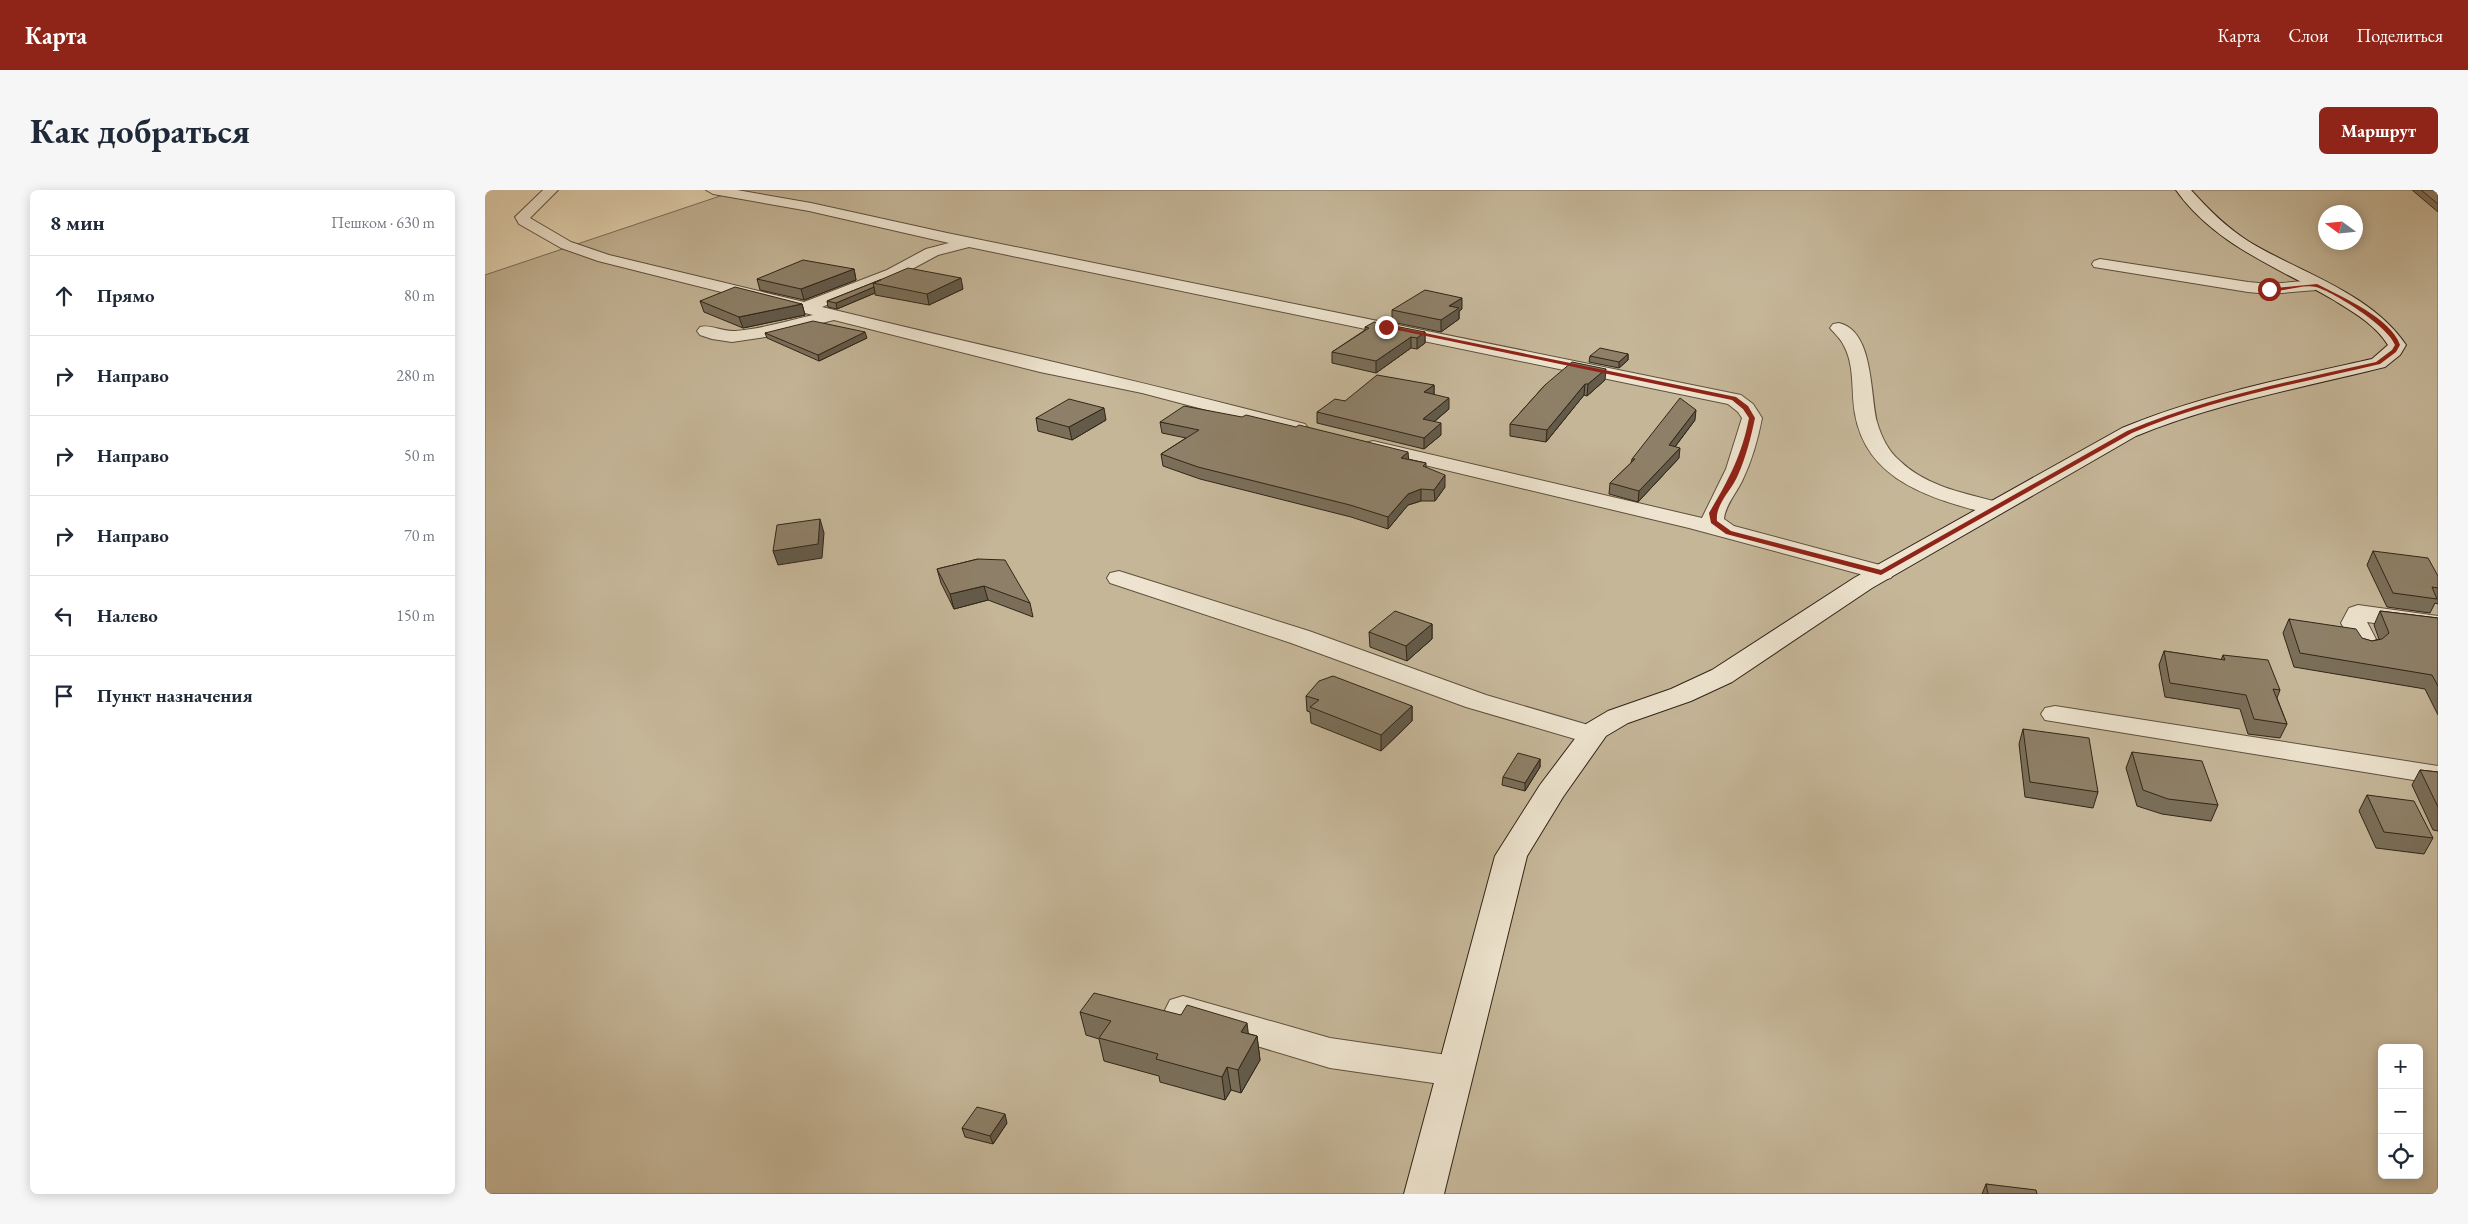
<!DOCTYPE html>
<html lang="ru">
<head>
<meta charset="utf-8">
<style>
	body { margin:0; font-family:"EB Garamond",serif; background:#f6f6f7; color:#1f2937 }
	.controls { position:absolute; right:15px; bottom:15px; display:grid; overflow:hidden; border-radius:8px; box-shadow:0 2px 12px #0003 }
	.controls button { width:45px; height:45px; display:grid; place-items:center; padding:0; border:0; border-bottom:1px solid #e0e1e3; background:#fff; color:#1f2937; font:25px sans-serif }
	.compass { position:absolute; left:1833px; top:15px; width:45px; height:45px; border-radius:50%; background:#fff; box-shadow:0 2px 12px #0003; rotate:285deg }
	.stop { position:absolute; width:15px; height:15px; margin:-11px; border:4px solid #8f2418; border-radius:50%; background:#fff }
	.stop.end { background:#8f2418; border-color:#fff; box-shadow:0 1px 5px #0008 }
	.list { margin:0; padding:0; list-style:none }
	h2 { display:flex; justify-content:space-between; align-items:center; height:65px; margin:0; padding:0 20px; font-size:21px }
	h2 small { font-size:16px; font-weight:400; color:#747a83 }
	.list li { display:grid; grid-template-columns:32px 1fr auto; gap:15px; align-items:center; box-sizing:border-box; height:80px; padding:0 20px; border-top:1px solid #e0e1e3 }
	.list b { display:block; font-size:19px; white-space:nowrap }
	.list em { font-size:16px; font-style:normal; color:#747a83 }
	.icon { flex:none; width:28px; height:28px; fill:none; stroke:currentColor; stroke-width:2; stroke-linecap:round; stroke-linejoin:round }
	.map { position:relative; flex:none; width:1953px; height:1004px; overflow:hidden; border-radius:8px }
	header { display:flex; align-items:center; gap:30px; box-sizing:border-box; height:70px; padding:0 25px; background:#8f2418; color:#fff }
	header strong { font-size:24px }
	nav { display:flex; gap:28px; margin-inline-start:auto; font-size:18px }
	.intro { display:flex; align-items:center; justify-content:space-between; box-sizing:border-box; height:120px; padding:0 30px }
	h1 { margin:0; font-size:35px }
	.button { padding:12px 22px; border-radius:8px; background:#8f2418; color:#fff; font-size:18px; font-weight:700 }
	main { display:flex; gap:30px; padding:0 30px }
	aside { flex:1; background:#fff; border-radius:8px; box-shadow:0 2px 12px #0003 }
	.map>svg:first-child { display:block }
	.green { fill:#c5b698; stroke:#7b6e58; fill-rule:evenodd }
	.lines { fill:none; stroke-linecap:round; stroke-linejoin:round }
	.street-casing { stroke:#5e513e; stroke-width:2 }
	.secondary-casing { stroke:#312517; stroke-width:2 }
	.street { fill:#ede3ce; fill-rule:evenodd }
	.secondary { fill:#ede3ce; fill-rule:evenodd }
	.wall { fill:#7a6e59; stroke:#312517 }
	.shaded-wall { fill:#635a49; stroke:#312517 }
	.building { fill:#8e8068; stroke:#312517 }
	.route { fill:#8f2418 }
</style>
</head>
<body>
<header>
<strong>Карта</strong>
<nav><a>Карта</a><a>Слои</a><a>Поделиться</a></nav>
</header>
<div class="intro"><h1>Как добраться</h1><a class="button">Маршрут</a></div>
<main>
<aside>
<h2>8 мин<small>Пешком · 630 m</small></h2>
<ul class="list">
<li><svg class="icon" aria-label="ahead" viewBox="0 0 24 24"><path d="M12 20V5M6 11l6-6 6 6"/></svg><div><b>Прямо</b></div><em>80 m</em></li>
<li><svg class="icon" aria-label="right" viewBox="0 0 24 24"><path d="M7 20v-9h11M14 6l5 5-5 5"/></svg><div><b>Направо</b></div><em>280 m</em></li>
<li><svg class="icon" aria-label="right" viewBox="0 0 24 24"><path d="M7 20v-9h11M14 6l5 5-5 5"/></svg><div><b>Направо</b></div><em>50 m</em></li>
<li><svg class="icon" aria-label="right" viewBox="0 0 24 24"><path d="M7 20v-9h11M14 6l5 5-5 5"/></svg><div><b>Направо</b></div><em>70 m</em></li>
<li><svg class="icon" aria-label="left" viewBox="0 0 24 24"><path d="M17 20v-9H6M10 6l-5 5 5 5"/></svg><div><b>Налево</b></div><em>150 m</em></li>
<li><svg class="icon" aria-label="arrive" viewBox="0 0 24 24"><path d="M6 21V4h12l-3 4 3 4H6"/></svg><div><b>Пункт назначения</b></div></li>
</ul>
</aside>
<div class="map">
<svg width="1953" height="1004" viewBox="0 0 1953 1004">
	<rect width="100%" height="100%" fill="#e3d4b3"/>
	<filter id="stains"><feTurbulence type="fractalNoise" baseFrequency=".004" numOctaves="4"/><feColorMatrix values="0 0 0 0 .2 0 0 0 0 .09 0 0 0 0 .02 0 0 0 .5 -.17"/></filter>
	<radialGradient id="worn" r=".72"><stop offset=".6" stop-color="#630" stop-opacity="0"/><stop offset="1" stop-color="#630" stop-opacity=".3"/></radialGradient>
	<!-- green -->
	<path class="green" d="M 253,0 L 1953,0 L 1953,1004 L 0,1004 L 0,85 ZM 1840,22 L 1870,22 L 1870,52 L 1840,52 ZM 1897,858 L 1934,858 L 1934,985 L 1897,985 Z"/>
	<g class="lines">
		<defs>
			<path id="street" d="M 58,0 L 73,0 L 45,28 L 86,52 L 124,65 L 319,112 L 402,80 L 441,59 L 464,53 L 324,21 L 228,4 L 221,0 L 252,0 L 326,13 L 462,43 L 1256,205 L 1268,214 L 1277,228 C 1273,249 1267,270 1258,289 C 1253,301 1240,315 1239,329 L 1249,336 L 1406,378 L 1409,383 L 1406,388 L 1397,390 L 1204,338 L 881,261 L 878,257 L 881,253 L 888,251 L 1217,328 L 1241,279 L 1257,228 L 1253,222 L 1243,214 L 484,57 L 453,65 L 414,86 L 337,117 C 498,156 660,192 820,234 L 823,238 L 820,242 L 813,244 L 657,203 L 555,182 L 349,130 L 280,147 L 247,152 L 227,149 L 215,145 L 212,141 L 215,137 C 226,134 237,142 250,141 C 276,139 302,131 328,125 L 113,71 L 76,58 L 34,34 L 30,27 Z
				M 1615,69 L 1763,92 L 1784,94 L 1831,90 L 1837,91 L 1839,95 L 1837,99 L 1831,100 L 1784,104 L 1763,102 L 1609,77 L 1607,74 L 1609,71 Z
				M 1354,133 C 1389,141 1385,205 1392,232 C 1396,246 1403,261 1415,271 C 1442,297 1482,304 1517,313 L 1520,318 L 1517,323 L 1509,325 C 1451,310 1382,293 1370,224 C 1366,202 1370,176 1359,156 C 1356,149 1350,144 1345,138 L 1348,134 Z
				M 634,381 L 824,441 L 1001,505 L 1117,539 L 1121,545 L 1117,551 L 1107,554 L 981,517 L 806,453 L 625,393 L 622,388 L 625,383 Z
				M 1873,415 L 1953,426 L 1953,442 L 1882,432 L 1894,455 L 1890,461 L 1881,463 L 1872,461 L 1856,433 L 1864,418 Z
				M 1570,516 L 1953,576 L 1953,594 L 1560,530 L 1556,524 L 1560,518 Z
				M 698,806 L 845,848 L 969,866 L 982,870 L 988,881 L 982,892 L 969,896 L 845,878 L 685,830 L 680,820 L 685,810 Z"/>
			<path id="secondary" d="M 1691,0 L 1706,0 C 1723,19 1741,37 1763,51 C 1815,83 1885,102 1921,155 L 1915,165 L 1900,177 C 1816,198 1731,213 1651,246 L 1387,398 L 1247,492 L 1206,511 L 1143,533 L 1121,546 L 1078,607 L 1042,666 L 959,1004 L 919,1004 L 1010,666 L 1055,595 L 1101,534 L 1123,521 L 1186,499 L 1227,480 L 1369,388 L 1637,238 C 1717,205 1802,188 1887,169 L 1903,155 C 1890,134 1868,122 1847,109 C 1792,77 1729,54 1691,0 Z"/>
		</defs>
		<!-- street casing -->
		<use href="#street" class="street-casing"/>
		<!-- secondary casing -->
		<use href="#secondary" class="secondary-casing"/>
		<!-- street -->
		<use href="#street" class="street"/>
		<!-- secondary -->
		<use href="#secondary" class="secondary"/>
	</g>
	<!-- wall -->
	<path class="wall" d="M 1927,0 L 1953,0 L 1953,22 Z
		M 369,79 L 371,90 L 319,110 L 275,100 L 272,89 Z
		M 395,90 L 478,99 L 444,115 L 390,105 L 390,103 L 352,119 L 343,117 L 342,111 Z
		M 215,111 L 317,114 L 320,125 L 258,138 L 219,122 Z
		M 977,119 L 974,121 L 974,129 L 956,142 L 907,132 L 907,120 Z
		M 880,137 L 940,142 L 940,153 L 932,159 L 926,158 L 891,183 L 847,173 L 847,162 L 880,140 Z
		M 280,143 L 382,148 L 334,171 L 282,148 Z
		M 1143,164 L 1143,170 L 1134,178 L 1104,172 L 1105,166 Z
		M 1120,190 L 1102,206 L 1099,205 L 1061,252 L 1025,246 L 1025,234 L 1060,195 Z
		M 949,195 L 949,205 L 964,219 L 949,232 L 956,245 L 939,259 L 832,233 L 832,222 L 860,211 Z
		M 551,228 L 621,230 L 587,250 L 553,241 Z
		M 1210,230 L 1190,257 L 1194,268 L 1153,312 L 1124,304 L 1125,293 L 1146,273 L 1147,269 Z
		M 675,232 L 923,269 L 941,273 L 941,278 L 960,297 L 950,311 L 936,311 L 923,315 L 903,339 L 866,327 L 715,289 L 678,276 L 676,264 L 701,248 L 677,243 Z
		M 1888,361 L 1953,386 L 1953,414 L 1950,413 L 1945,423 L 1902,417 L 1882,375 Z
		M 493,369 L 545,413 L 548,427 L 503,410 L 469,419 L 456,393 L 452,379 Z
		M 1895,421 L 1953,428 L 1953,525 L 1940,499 L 1809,477 L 1798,443 L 1804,429 L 1887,451 L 1894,449 L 1889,435 Z
		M 947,434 L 947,449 L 922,471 L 885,457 L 884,442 Z
		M 1679,461 L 1736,470 L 1738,465 L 1795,500 L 1792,508 L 1802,534 L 1795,548 L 1763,544 L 1755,519 L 1680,507 L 1674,475 Z
		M 821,506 L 927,516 L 927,531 L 896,561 L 826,533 L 825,522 L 822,521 Z
		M 1538,539 L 1613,602 L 1608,618 L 1540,607 L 1534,554 Z
		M 1647,562 L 1733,615 L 1726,631 L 1677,624 L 1652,616 L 1641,578 Z
		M 1055,569 L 1055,577 L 1040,601 L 1017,595 L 1018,587 Z
		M 1935,580 L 1953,582 L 1953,641 L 1948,640 L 1927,595 Z
		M 1882,605 L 1948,648 L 1939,664 L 1891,658 L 1874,621 Z
		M 595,822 L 696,825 L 772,846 L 775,870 L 756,903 L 746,900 L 740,910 L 675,892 L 674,886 L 619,871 L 614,849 L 601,845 Z
		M 522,933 L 508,954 L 480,947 L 477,938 Z
		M 1501,994 L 1552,1004 L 1497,1004 Z"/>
	<!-- shaded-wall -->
	<path class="shaded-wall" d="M 369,79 L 371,90 L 319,110 L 316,99 Z
		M 476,88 L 478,99 L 444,115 L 442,104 Z
		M 389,97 L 390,103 L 352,119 L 351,113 Z
		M 977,108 L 977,119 L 974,121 L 974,129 L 956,142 L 956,130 L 964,116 Z
		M 317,114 L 320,125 L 258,138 L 254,127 Z
		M 380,142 L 382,148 L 334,171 L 333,165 Z
		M 940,142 L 940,153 L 932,159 L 932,148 Z
		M 926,147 L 926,158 L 891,183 L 891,171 Z
		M 1143,164 L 1143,170 L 1134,178 L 1134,172 Z
		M 1121,179 L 1120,190 L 1102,206 L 1103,194 Z
		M 1100,194 L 1099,205 L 1061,252 L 1062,240 Z
		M 949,195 L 949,206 L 939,202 Z
		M 964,208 L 964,219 L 938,241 L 938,229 Z
		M 619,218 L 621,230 L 587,250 L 584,237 Z
		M 1211,220 L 1210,230 L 1183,266 L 1184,255 Z
		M 956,233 L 956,245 L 939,259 L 939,248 Z
		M 1195,258 L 1194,268 L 1153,312 L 1154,301 Z
		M 923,262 L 924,273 L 916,268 Z
		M 960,285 L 960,297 L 950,311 L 949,300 Z
		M 936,299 L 936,311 L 923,315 L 903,339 L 903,327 L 923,304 Z
		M 335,329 L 339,343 L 337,368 L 293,375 L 288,361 Z
		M 499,396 L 503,410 L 469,419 L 465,404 Z
		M 947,434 L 947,449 L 922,471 L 921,456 Z
		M 927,516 L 927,531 L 896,561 L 896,545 Z
		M 1055,569 L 1055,577 L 1040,601 L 1040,593 Z
		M 762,833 L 765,856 L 756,842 Z
		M 772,846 L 775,870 L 756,903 L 753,880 Z
		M 742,877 L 746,900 L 740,910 L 737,887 Z
		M 520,924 L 522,933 L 508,954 L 505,946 Z"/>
	<!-- building -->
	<path class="building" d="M 1936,0 L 1953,0 L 1953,14 Z
		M 318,70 L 369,79 L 316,99 L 272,89 Z
		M 423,78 L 476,88 L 442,104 L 388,93 Z
		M 395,90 L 396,90 L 388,93 L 389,97 L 351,113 L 342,111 Z
		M 250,97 L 317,114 L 254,127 L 215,111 Z
		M 940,100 L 977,108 L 964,116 L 974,118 L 956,130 L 907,120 Z
		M 328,131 L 380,142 L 333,165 L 280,143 Z
		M 889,132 L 940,142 L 932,148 L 926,147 L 891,171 L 847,162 L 884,138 L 880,137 Z
		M 1115,158 L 1143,164 L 1134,172 L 1105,166 Z
		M 1087,172 L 1121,179 L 1103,194 L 1100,194 L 1062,240 L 1025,234 L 1060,195 Z
		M 892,185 L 949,195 L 939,202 L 964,208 L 938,229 L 956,233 L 939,248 L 832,222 L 850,209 L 860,211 Z
		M 1195,208 L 1211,220 L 1184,255 L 1195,258 L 1154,301 L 1125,293 L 1150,269 L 1147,269 Z
		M 584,209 L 619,218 L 584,237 L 551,228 Z
		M 699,216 L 757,227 L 761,225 L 811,237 L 814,235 L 923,262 L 916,268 L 941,273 L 938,276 L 960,285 L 949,300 L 936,299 L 923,304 L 903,327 L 865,315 L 713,277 L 676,264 L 714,240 L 675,232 Z
		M 335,329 L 333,354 L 288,361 L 292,335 Z
		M 1888,361 L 1943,368 L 1953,386 L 1953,398 L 1947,397 L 1952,409 L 1908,403 Z
		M 493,369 L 520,370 L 545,413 L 499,396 L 465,404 L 452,379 Z
		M 910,421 L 947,434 L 921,456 L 884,442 Z
		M 1895,421 L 1953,428 L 1953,496 L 1947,485 L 1815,463 L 1804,429 L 1871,439 L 1877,448 L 1887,451 L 1897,449 L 1904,443 Z
		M 1679,461 L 1740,470 L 1738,465 L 1783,470 L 1795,500 L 1788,499 L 1802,534 L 1769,529 L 1761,505 L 1685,493 Z
		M 848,486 L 927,516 L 896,545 L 825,517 L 834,510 L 821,506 L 834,491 Z
		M 1538,539 L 1604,548 L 1613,602 L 1545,592 Z
		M 1647,562 L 1717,571 L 1733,615 L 1683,609 L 1658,600 Z
		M 1033,563 L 1055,569 L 1040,593 L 1018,587 Z
		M 1935,580 L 1953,582 L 1953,617 Z
		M 1882,605 L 1929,611 L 1948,648 L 1899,642 Z
		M 609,803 L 696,825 L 702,815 L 762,833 L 756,842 L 772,846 L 753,880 L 742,877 L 737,887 L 671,869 L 673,864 L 614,848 L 626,831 L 595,822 Z
		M 492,917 L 520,924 L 505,946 L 477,938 Z
		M 1501,994 L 1551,1000 L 1552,1004 L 1503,1004 Z"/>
	<!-- route -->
	<path class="route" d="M 1832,94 C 1857,107 1906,128 1915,155 L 1911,162 L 1895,174 C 1811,194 1726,209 1647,243 L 1396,385 L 1241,344 L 1226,333 L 1224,323 C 1243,291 1257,265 1264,228 L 1258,219 L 1247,210 L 898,137 L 901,135 L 1251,207 L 1263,216 L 1270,228 C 1266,247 1261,267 1253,285 C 1247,300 1230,314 1232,331 L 1246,341 L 1396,380 L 1642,241 C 1722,207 1807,191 1891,172 L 1907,160 L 1910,155 C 1904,137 1849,102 1831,97 C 1816,93 1795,105 1781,99 Z"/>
	<rect width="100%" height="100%" filter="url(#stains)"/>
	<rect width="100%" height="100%" fill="url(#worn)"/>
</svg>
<div class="controls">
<button>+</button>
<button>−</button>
<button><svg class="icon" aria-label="locate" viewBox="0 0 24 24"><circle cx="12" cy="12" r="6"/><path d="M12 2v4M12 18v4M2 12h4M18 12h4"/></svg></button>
</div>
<svg class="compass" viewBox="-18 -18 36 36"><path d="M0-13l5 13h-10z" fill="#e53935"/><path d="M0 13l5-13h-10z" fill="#747a83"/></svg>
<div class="stop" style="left:1784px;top:99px"></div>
<div class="stop end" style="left:901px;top:137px"></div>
</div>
</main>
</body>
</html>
